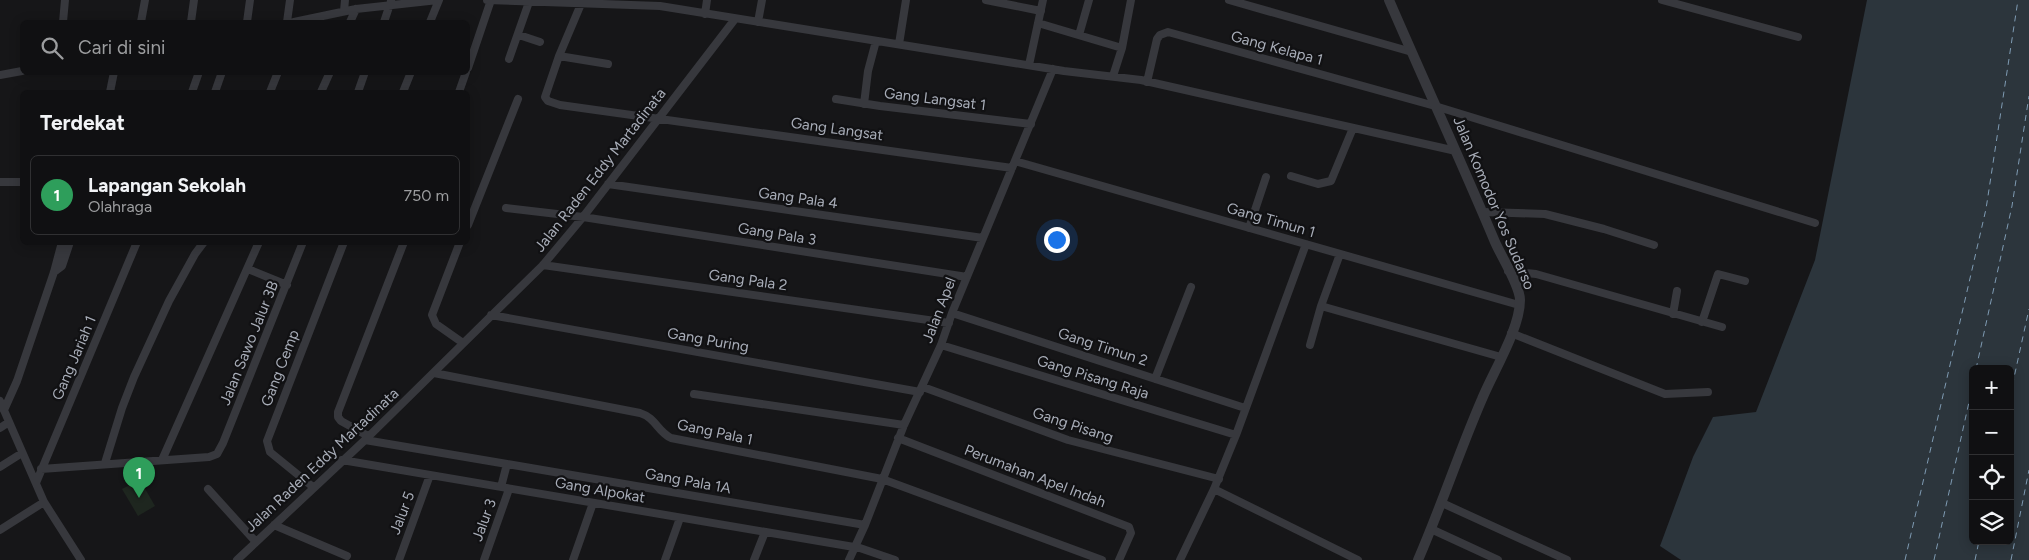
<!DOCTYPE html>
<html lang="id">
<head>
<meta charset="utf-8">
<style>
	body { margin:0; font-family:Figtree,sans-serif; background:#19191b; color:#f1f3f6 }
	.controls { position:absolute; right:15px; bottom:15px; display:grid; overflow:hidden; border-radius:8px; box-shadow:0 2px 12px #0003 }
	.controls button { width:45px; height:45px; display:grid; place-items:center; padding:0; border:0; border-bottom:1px solid #303032; background:#101012; color:#f1f3f6; font:25px sans-serif }
	.you { position:absolute; left:1056px; top:239px; width:18px; height:18px; margin:-12px; border:4px solid #fff; border-radius:50%; background:#1a73e8; box-shadow:0 0 0 8px #1a73e833 }
	.badge { display:grid; place-items:center; width:32px; height:32px; border-radius:50%; background:#f2b134; color:#fff; font-size:16px; font-weight:700 }
	.pin { position:absolute; translate:-50% -41px; filter:drop-shadow(0 1px 2px #0008) }
	.pin::after { content:''; position:absolute; top:26px; width:18px; height:15px; background:inherit; clip-path:polygon(0 0,100% 0,50% 100%) }
	.list { margin:0; padding:0; list-style:none }
	h2 { display:flex; justify-content:space-between; align-items:center; height:65px; margin:0; padding:0 20px; font-size:21px }
	h2 small { font-size:16px; font-weight:400; color:#9c9d9f }
	.list li { display:grid; grid-template-columns:32px 1fr auto; gap:15px; align-items:center; box-sizing:border-box; height:80px; margin:0 10px 10px; padding:0 10px; border:1px solid #303032; border-radius:8px }
	.list b { display:block; font-size:19px; white-space:nowrap }
	.list p { margin:0; font-size:16px; white-space:nowrap; color:#9c9d9f }
	.list em { font-size:16px; font-style:normal; color:#9c9d9f }
	.icon { flex:none; width:28px; height:28px; fill:none; stroke:currentColor; stroke-width:2; stroke-linecap:round; stroke-linejoin:round }
	.map { position:relative; flex:none; width:2029px; height:560px; overflow:hidden }
	.search { position:absolute; background:#101012; box-shadow:0 2px 12px #0003; left:20px; top:20px; width:450px; height:55px; display:flex; align-items:center; gap:12px; box-sizing:border-box; padding:0 18px; border-radius:8px; color:#9c9d9f; font-size:19px }
	.panel { position:absolute; background:#101012; box-shadow:0 2px 12px #0003; left:20px; top:90px; width:450px; height:155px; border-radius:8px }
	.map>svg:first-child { display:block }
	.green { fill:#1e261f }
	.water { fill:#2c353c; fill-rule:evenodd }
	.lines { fill:none; stroke-linecap:round; stroke-linejoin:round }
	.ferry { stroke:#7f9bb3; stroke-width:1; stroke-dasharray:6 5; stroke-linecap:butt }
	.minor { stroke:#37383d; stroke-width:8 }
	.tertiary { stroke:#37383d; stroke-width:10 }
	.labels { text-anchor:middle; stroke-width:4.5; stroke-linejoin:round; paint-order:stroke }
	.street-label { font-size:15px; fill:#a8adb8; stroke:#111113 }
</style>
</head>
<body>
<div class="map">
<svg width="2029" height="560" viewBox="0 0 2029 560">
	<rect width="100%" height="100%" fill="#161618"/>
	<!-- green -->
	<path class="green" d="M 140,480 L 155,506 L 138,516 L 122,489 Z"/>
	<!-- water -->
	<path class="water" d="M 1867,0 L 2029,0 L 2029,560 L 1681,560 L 1660,546 L 1693,457 L 1713,417 L 1756,412 L 1815,260 ZM 1973,369 L 2010,369 L 2010,541 L 1973,541 Z"/>
	<g class="lines">
		<!-- ferry -->
		<path class="ferry" d="M 1976,369 L 2012,206 L 2029,96
			M 2010,396 L 2029,309
			M 1905,560 L 1986,209 L 2018,0
			M 1934,560 L 1973,384
			M 1975,560 L 1979,541
			M 2011,560 L 2029,470"/>
		<!-- minor -->
		<path class="minor" d="M 487,0 L 660,6 L 1064,71 L 1141,80 L 1456,151
			M 986,0 L 1041,11
			M 1229,0 L 1412,52
			M 1662,0 L 1798,37
			M 581,4 L 559,56 L 545,97 L 548,101 L 560,105 L 1012,168
			M 344,11 L 345,0
			M 705,14 L 707,0
			M 63,22 L 65,0
			M 141,22 L 145,0
			M 191,22 L 194,0
			M 247,22 L 250,0
			M 287,22 L 290,0
			M 294,22 L 356,9 L 438,0
			M 350,22 L 356,9
			M 384,22 L 391,1
			M 430,22 L 439,0
			M 758,22 L 762,0
			M 1038,23 L 1122,48
			M 519,35 L 540,42
			M 1079,35 L 1089,0
			M 899,44 L 906,0
			M 559,56 L 608,64
			M 509,59 L 529,2
			M 1029,65 L 1043,0
			M 468,68 L 491,0
			M 0,75 L 22,71
			M 1113,76 L 1122,48 L 1131,0
			M 1147,82 L 1157,39 L 1160,35 L 1168,32 L 1435,106 L 1815,223
			M 110,92 L 114,72
			M 192,92 L 199,72
			M 215,92 L 222,72
			M 270,92 L 278,72
			M 321,92 L 330,72
			M 358,92 L 365,72
			M 403,92 L 411,72
			M 459,92 L 466,72
			M 836,99 L 880,106 L 1031,124
			M 864,104 L 868,71 L 876,41
			M 1015,161 L 1519,305
			M 1291,176 L 1318,184 L 1331,181 L 1353,128
			M 0,182 L 22,182
			M 608,184 L 983,238
			M 506,208 L 583,217 L 967,277
			M 1484,212 L 1545,214 L 1604,229 L 1654,245
			M 468,225 L 518,99
			M 1249,228 L 1266,177
			M 460,242 L 432,315 L 436,324 L 463,343
			M 543,265 L 949,323
			M 248,269 L 287,285
			M 1508,271 L 1536,274 L 1722,327
			M 54,272 L 62,266 L 70,242
			M 1321,306 L 1501,357
			M 952,313 L 1245,408
			M 1673,314 L 1677,291
			M 491,315 L 920,392
			M 1702,322 L 1718,274 L 1745,281
			M 1511,333 L 1665,394 L 1708,392
			M 941,345 L 1236,435
			M 1310,345 L 1321,306 L 1340,254
			M 434,373 L 640,413 C 656,418 657,431 671,438 L 882,479 L 1102,560
			M 1155,379 L 1191,287
			M 923,387 L 1068,440 L 1219,479
			M 694,394 L 904,425
			M 0,401 L 44,502 L 81,560
			M 4,410 L 17,381 L 54,272 L 62,242
			M 0,428 L 9,422
			M 368,436 L 341,421 L 338,417 L 338,412 L 404,242
			M 898,438 L 1129,527 L 1131,533 L 1119,560
			M 365,440 L 507,464 L 501,487
			M 162,460 L 259,242
			M 342,460 L 854,547
			M 105,463 L 122,408 L 134,377 L 169,301 L 195,254 L 204,242
			M 507,464 L 865,525
			M 0,467 L 22,453
			M 41,469 L 209,457 L 217,454 L 223,443 L 303,242
			M 36,483 L 137,242
			M 313,487 L 270,452 L 267,441 L 344,242
			M 208,489 L 256,542
			M 1214,489 L 1358,560
			M 1442,503 L 1567,560
			M 274,525 L 347,556
			M 1431,529 L 1498,560
			M 0,530 L 44,502
			M 854,546 L 895,560
			M 237,560 L 365,440 L 543,265 L 583,217 L 735,19
			M 399,560 L 430,475
			M 484,560 L 509,489
			M 573,560 L 593,503
			M 665,560 L 680,518
			M 754,560 L 765,532
			M 849,560 L 865,525 L 904,425 L 941,345 L 952,313 L 1053,69
			M 1180,560 L 1214,489 L 1236,435 L 1306,244"/>
		<!-- tertiary -->
		<path class="tertiary" d="M 1389,0 C 1424,81 1461,161 1495,242 C 1501,256 1520,286 1520,300 C 1520,329 1493,372 1482,399 C 1459,452 1441,507 1418,560"/>
	</g>
	<g class="labels">
		<!-- street labels -->
		<g class="street-label">
			<text transform="translate(1277 48) rotate(15)" y="5">Gang Kelapa 1</text>
			<text transform="translate(935 99) rotate(7)" y="5">Gang Langsat 1</text>
			<text transform="translate(837 129) rotate(8)" y="5">Gang Langsat</text>
			<text transform="translate(600 170) rotate(-52)" y="5">Jalan Raden Eddy Martadinata</text>
			<text transform="translate(798 198) rotate(8)" y="5">Gang Pala 4</text>
			<text transform="translate(1494 203) rotate(67)" y="5">Jalan Komodor Yos Sudarso</text>
			<text transform="translate(1271 220) rotate(16)" y="5">Gang Timun 1</text>
			<text transform="translate(777 234) rotate(9)" y="5">Gang Pala 3</text>
			<text transform="translate(748 280) rotate(8)" y="5">Gang Pala 2</text>
			<text transform="translate(939 310) rotate(-69)" y="5">Jalan Apel</text>
			<text transform="translate(708 340) rotate(10)" y="5">Gang Puring</text>
			<text transform="translate(249 343) rotate(-68)" y="5">Jalan Sawo Jalur 3B</text>
			<text transform="translate(1103 347) rotate(18)" y="5">Gang Timun 2</text>
			<text transform="translate(74 358) rotate(-67)" y="5">Gang Jariah 1</text>
			<text transform="translate(280 368) rotate(-69)" y="5">Gang Cemp</text>
			<text transform="translate(1093 377) rotate(17)" y="5">Gang Pisang Raja</text>
			<text transform="translate(1073 425) rotate(18)" y="5">Gang Pisang</text>
			<text transform="translate(715 432) rotate(12)" y="5">Gang Pala 1</text>
			<text transform="translate(322 460) rotate(-43)" y="5">Jalan Raden Eddy Martadinata</text>
			<text transform="translate(1035 476) rotate(21)" y="5">Perumahan Apel Indah</text>
			<text transform="translate(688 481) rotate(10)" y="5">Gang Pala 1A</text>
			<text transform="translate(600 490) rotate(10)" y="5">Gang Alpokat</text>
			<text transform="translate(402 513) rotate(-69)" y="5">Jalur 5</text>
			<text transform="translate(484 520) rotate(-70)" y="5">Jalur 3</text>
		</g>
	</g>
</svg>
<div class="controls">
<button>+</button>
<button>−</button>
<button><svg class="icon" aria-label="locate" viewBox="0 0 24 24"><circle cx="12" cy="12" r="6"/><path d="M12 2v4M12 18v4M2 12h4M18 12h4"/></svg></button>
<button><svg class="icon" aria-label="layers" viewBox="0 0 24 24"><path d="M12 4l9 5-9 5-9-5zM3 14l9 5 9-5"/></svg></button>
</div>
<div class="you"></div>
<div class="pin badge" style="left:139px;top:498px;background:#2e9e5b">1</div>
<div class="search"><svg class="icon" aria-label="search" viewBox="0 0 24 24"><circle cx="10" cy="10" r="6"/><path d="M15 15l6 6"/></svg>Cari di sini</div>
<section class="panel">
<h2>Terdekat<small></small></h2>
<ul class="list">
<li><span class="badge" style="background:#2e9e5b">1</span><div><b>Lapangan Sekolah</b><p>Olahraga</p></div><em>750 m</em></li>
</ul>
</section>
</div>
</body>
</html>
